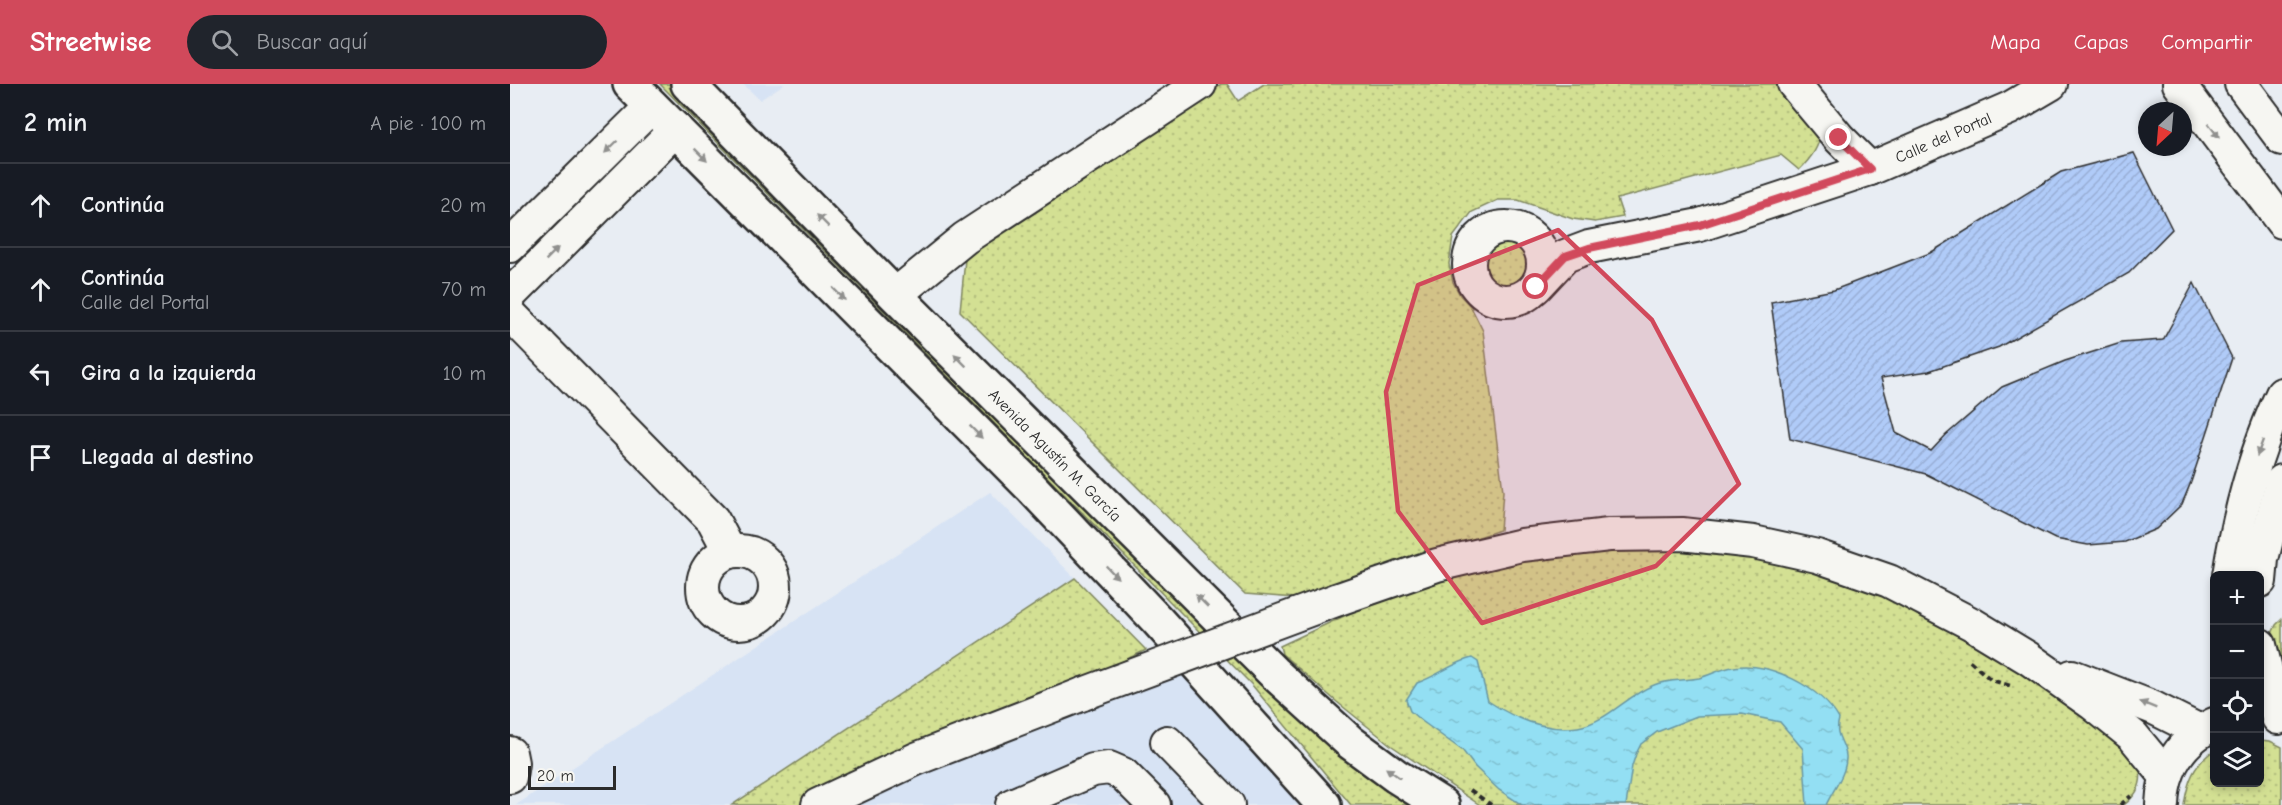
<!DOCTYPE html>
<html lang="es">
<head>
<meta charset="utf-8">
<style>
	body { margin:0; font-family:"Comic Neue",sans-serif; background:#20242c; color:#f1f3f6 }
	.controls { position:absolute; right:18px; bottom:18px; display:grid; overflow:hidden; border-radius:9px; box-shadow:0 3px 9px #0003 }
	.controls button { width:54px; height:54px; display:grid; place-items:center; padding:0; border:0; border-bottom:2px solid #363941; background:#171b24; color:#f1f3f6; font:30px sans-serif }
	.compass { position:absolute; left:1628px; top:18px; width:54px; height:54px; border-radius:50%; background:#171b24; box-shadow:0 3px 9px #0003; rotate:206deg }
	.scale { position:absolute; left:18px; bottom:15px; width:88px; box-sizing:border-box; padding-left:6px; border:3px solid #2b2b2b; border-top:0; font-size:16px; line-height:21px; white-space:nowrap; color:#2b2b2b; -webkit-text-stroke:4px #f6f6f2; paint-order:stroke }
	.stop { position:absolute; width:18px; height:18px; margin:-14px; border:4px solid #d1495b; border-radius:50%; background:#fff }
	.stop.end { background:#d1495b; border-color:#fff; box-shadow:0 2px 6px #0008 }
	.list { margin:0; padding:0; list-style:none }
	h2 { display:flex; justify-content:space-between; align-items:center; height:78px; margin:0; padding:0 24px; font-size:26px }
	h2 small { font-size:20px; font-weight:400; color:#9ea1a6 }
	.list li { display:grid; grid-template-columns:39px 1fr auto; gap:18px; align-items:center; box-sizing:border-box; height:84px; padding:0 24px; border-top:2px solid #363941 }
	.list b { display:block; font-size:22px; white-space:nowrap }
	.list p { margin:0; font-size:20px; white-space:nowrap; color:#9ea1a6 }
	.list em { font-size:20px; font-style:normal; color:#9ea1a6 }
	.icon { flex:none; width:33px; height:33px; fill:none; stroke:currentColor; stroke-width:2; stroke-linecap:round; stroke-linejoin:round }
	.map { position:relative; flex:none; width:1772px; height:721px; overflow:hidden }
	header { display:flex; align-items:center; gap:36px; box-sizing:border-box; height:84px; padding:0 30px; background:#d1495b; color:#fff }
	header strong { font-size:28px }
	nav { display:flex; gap:33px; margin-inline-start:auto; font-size:21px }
	.search { width:420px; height:54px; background:#20242c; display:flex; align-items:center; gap:15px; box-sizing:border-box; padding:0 21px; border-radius:33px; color:#9ea1a6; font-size:22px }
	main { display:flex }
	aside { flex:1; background:#171b24 }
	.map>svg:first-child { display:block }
	.built { fill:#d7e3f4 }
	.grass { fill:url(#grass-dots); stroke:#7f865f; stroke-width:1.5 }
	.water { fill:url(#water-ripples); stroke:#6997a3; stroke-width:1.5 }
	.building { fill:url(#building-hatch); stroke:#2b2b2b; stroke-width:1.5 }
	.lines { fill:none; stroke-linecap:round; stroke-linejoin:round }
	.minor-casing { stroke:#2b2b2b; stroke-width:36 }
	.major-casing { stroke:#2b2b2b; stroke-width:38 }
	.path { stroke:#2b2b2b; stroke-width:4; stroke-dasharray:6 4.5; stroke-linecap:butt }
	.minor { stroke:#f6f6f2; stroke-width:32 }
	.major { stroke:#f6f6f2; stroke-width:33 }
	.minor-bridge-casing { stroke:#2b2b2b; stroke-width:36; stroke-linecap:butt }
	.minor-bridge { stroke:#f6f6f2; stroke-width:32 }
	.oneway { fill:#90908e }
	.route { stroke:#d1495b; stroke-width:8 }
	.marked { fill:#d1495b; fill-opacity:0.2; stroke:#d1495b; stroke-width:4.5; stroke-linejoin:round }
	.labels { text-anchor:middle; stroke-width:4.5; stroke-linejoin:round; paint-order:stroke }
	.street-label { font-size:16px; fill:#2b2b2b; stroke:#f6f6f2 }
</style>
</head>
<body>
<header>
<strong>Streetwise</strong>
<div class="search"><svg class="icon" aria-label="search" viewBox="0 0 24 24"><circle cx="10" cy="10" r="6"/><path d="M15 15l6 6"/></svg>Buscar aquí</div>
<nav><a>Mapa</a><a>Capas</a><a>Compartir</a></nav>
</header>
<main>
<aside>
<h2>2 min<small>A pie · 100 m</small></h2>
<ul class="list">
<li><svg class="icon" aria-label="ahead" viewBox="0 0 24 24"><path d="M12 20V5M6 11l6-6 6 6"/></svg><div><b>Continúa</b></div><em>20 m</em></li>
<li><svg class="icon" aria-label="ahead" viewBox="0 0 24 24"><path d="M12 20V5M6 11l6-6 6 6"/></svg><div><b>Continúa</b><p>Calle del Portal</p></div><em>70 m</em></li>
<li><svg class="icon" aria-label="left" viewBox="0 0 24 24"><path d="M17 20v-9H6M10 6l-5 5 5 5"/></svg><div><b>Gira a la izquierda</b></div><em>10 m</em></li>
<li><svg class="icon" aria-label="arrive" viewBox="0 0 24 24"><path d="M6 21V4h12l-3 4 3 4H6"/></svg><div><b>Llegada al destino</b></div></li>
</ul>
</aside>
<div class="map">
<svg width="1772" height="721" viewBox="0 0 1772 721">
	<defs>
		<pattern id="grass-dots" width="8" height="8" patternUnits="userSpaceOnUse" patternTransform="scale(1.5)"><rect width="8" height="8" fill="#d3e093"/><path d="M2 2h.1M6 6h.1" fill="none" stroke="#b5c07f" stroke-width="1.8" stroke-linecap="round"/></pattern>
		<pattern id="water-ripples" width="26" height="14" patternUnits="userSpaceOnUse" patternTransform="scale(1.5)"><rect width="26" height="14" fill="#93dff3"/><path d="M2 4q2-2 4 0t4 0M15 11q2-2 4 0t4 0" fill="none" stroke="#7fc0d0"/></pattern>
		<pattern id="building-hatch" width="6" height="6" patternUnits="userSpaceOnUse" patternTransform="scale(1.5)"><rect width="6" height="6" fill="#b0cbf8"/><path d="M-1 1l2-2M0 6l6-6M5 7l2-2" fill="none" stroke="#98aed5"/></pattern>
	</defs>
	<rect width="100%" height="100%" fill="#e8edf3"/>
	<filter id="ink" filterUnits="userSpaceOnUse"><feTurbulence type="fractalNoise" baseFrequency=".0167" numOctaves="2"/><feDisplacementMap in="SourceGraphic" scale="12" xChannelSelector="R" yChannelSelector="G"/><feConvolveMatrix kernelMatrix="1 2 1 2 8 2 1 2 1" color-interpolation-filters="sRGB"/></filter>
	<g filter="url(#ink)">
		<!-- built -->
		<path class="built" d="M 233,0 L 274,0 L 250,16 Z
			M 480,408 L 565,494 L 222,721 L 6,721 Z
			M 683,585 L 799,721 L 339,721 L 380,699 Z"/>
		<!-- grass -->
		<path class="grass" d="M 150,0 L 167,0 L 912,721 L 841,721 L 742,601 Z
			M 711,0 L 717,0 L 728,17 L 754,0 L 1272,0 C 1302,34 1330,46 1289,86 L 1271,71 L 1107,115 L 1113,133 L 1085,138 L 1063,135 L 1008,116 L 988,116 L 962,128 L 943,153 L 939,180 L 943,198 L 950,211 L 961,223 L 973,247 L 993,407 L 990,446 L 785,514 L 735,510 L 450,227 L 456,165 Z
			M969 180a27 27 0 1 1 54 0a27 27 0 1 1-54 0Z
			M 1184,462 L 1288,480 L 1369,506 L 1445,543 L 1617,656 C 1631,681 1640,701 1614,721 L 970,721 L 882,662 L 827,618 L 772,570 L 770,562 L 866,517 L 965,485 L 1040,469 Z
			M 565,494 L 636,566 L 590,588 L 525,610 L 342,691 L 293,721 L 222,721 Z
			M 1772,535 L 1772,586 L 1759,556 L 1766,541 Z
			M 1750,656 L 1760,657 L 1772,663 L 1772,721 L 1674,721 C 1678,696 1683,682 1704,666 L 1704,698 L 1750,698 Z"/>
		<!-- water -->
		<path class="water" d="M 962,574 L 968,578 L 978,617 C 1005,635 1035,648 1068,643 C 1097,638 1117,611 1144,601 C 1158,595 1174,597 1189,594 C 1201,591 1212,584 1224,583 C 1259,577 1312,604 1329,635 C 1324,653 1334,656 1336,672 C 1337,689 1323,706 1316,721 L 1297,721 L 1293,665 L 1270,638 L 1232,630 L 1187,632 L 1147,648 L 1131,660 L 1126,670 L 1122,682 L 1116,721 L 1012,721 L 989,706 L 965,683 L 953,667 L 909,635 L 900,627 L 896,616 L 907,599 C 926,593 942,579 962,574 Z"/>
		<!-- building -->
		<path class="building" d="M 1624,69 L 1662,145 L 1619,189 L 1489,263 L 1419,287 L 1371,294 L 1386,349 L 1421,367 L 1436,351 L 1492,303 L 1555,277 L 1611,259 L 1653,256 L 1684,199 L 1722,274 L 1681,398 L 1672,420 L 1646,445 L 1615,458 L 1578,461 L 1545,455 L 1416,390 L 1280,355 L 1261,218 L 1324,206 L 1420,169 L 1551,88 Z"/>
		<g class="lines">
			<defs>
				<g id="minor">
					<path d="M 1284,0 L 1329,54 L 1360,85"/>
					<path d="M 1669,0 L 1772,138"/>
					<path d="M 1731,0 L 1772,55"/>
					<circle cx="996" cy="180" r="37"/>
					<path d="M 0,162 L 142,22"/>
					<path id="s1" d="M 1026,203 L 1055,172 L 1079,163 L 1190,141 L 1360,85 L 1500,24 L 1541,0"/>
					<path d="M 0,211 L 166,45"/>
					<path d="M 385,211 L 455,154 L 690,0"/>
					<path d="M 0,230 L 203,436 L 220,468"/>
					<circle cx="229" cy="503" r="36"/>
					<path d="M 1719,491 C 1729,429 1745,367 1772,310"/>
					<path d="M 1750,497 L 1752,475 L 1772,397"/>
					<path d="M 826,516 L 927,481 L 1012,461 L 1099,451 L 1172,450 L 1243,458 L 1307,472 L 1379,497 L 1462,540 L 1518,574 L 1583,620 L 1623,652 L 1656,692"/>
					<path d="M 1750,561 L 1768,634"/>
					<path d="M 1562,592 L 1644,624 L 1690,647"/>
					<path d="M 657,658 L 718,721"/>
					<path d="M 0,669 L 2,679 L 0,693"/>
					<path d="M 308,721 L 406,675 L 573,610"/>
					<path d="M 502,721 L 583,686 L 599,684 L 613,690 L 644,721"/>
					<path d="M 1652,721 C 1653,684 1672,656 1704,640"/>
				</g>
				<g id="major">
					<path d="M 120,0 L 520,402 L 647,536 L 814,721"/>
					<path id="s2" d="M 178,0 L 385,211 L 763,588 L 840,658 L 886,692 L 932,721"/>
				</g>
			</defs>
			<!-- minor casing -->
			<use href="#minor" class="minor-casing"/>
			<!-- major casing -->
			<use href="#major" class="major-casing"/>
			<!-- path -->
			<path class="path" d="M 1460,577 L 1481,596 L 1501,602
				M 960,706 L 981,721
				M 1610,721 L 1621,712"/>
			<!-- minor -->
			<use href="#minor" class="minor"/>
			<!-- major -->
			<use href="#major" class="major"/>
			<defs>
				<path id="minor-bridge" d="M 573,610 L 826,516"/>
			</defs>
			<!-- minor-bridge casing -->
			<use href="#minor-bridge" class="minor-bridge-casing"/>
			<!-- minor-bridge -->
			<use href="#minor-bridge" class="minor-bridge"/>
		</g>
		<!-- one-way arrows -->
		<defs><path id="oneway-solid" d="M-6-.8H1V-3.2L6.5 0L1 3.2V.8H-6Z" transform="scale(1.5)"/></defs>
		<g class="oneway">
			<use href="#oneway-solid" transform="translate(1704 47) rotate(53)"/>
			<use href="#oneway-solid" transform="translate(101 63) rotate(136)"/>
			<use href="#oneway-solid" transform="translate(191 71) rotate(45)"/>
			<use href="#oneway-solid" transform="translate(313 137) rotate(-135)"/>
			<use href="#oneway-solid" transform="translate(42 170) rotate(-45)"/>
			<use href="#oneway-solid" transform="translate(329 210) rotate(45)"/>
			<use href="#oneway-solid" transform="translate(450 276) rotate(-135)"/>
			<use href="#oneway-solid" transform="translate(466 348) rotate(45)"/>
			<use href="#oneway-solid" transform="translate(1750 364) rotate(110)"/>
			<use href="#oneway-solid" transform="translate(602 488) rotate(46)"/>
			<use href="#oneway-solid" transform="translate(692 517) rotate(-135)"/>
			<use href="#oneway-solid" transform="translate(1638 621) rotate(-158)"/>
			<use href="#oneway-solid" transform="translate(883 689) rotate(-145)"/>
		</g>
	</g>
	<g class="lines" filter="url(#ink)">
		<!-- route -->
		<path class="route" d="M 1026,203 L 1055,172 L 1079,164 L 1190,141 L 1360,85 L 1329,54"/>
	</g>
	<!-- marked area -->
	<path class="marked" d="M 1048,146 L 1142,236 L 1229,400 L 1146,482 L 972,539 L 888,427 L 876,308 L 908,201 Z"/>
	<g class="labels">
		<!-- street labels -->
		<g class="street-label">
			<text dy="6" stroke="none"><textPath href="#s1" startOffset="440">Calle del Portal</textPath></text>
			<text dy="6" stroke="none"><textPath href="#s2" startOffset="522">Avenida Agustín M. García</textPath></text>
		</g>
	</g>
</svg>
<div class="controls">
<button>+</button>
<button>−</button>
<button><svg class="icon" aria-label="locate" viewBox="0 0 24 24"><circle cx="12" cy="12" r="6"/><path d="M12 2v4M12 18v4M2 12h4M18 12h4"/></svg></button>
<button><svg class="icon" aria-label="layers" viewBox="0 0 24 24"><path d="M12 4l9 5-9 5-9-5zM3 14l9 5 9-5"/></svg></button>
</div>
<svg class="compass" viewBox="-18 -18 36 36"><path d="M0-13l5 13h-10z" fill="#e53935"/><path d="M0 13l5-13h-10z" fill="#9ea1a6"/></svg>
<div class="scale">20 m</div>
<div class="stop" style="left:1026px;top:203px"></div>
<div class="stop end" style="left:1329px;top:54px"></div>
</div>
</main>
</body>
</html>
